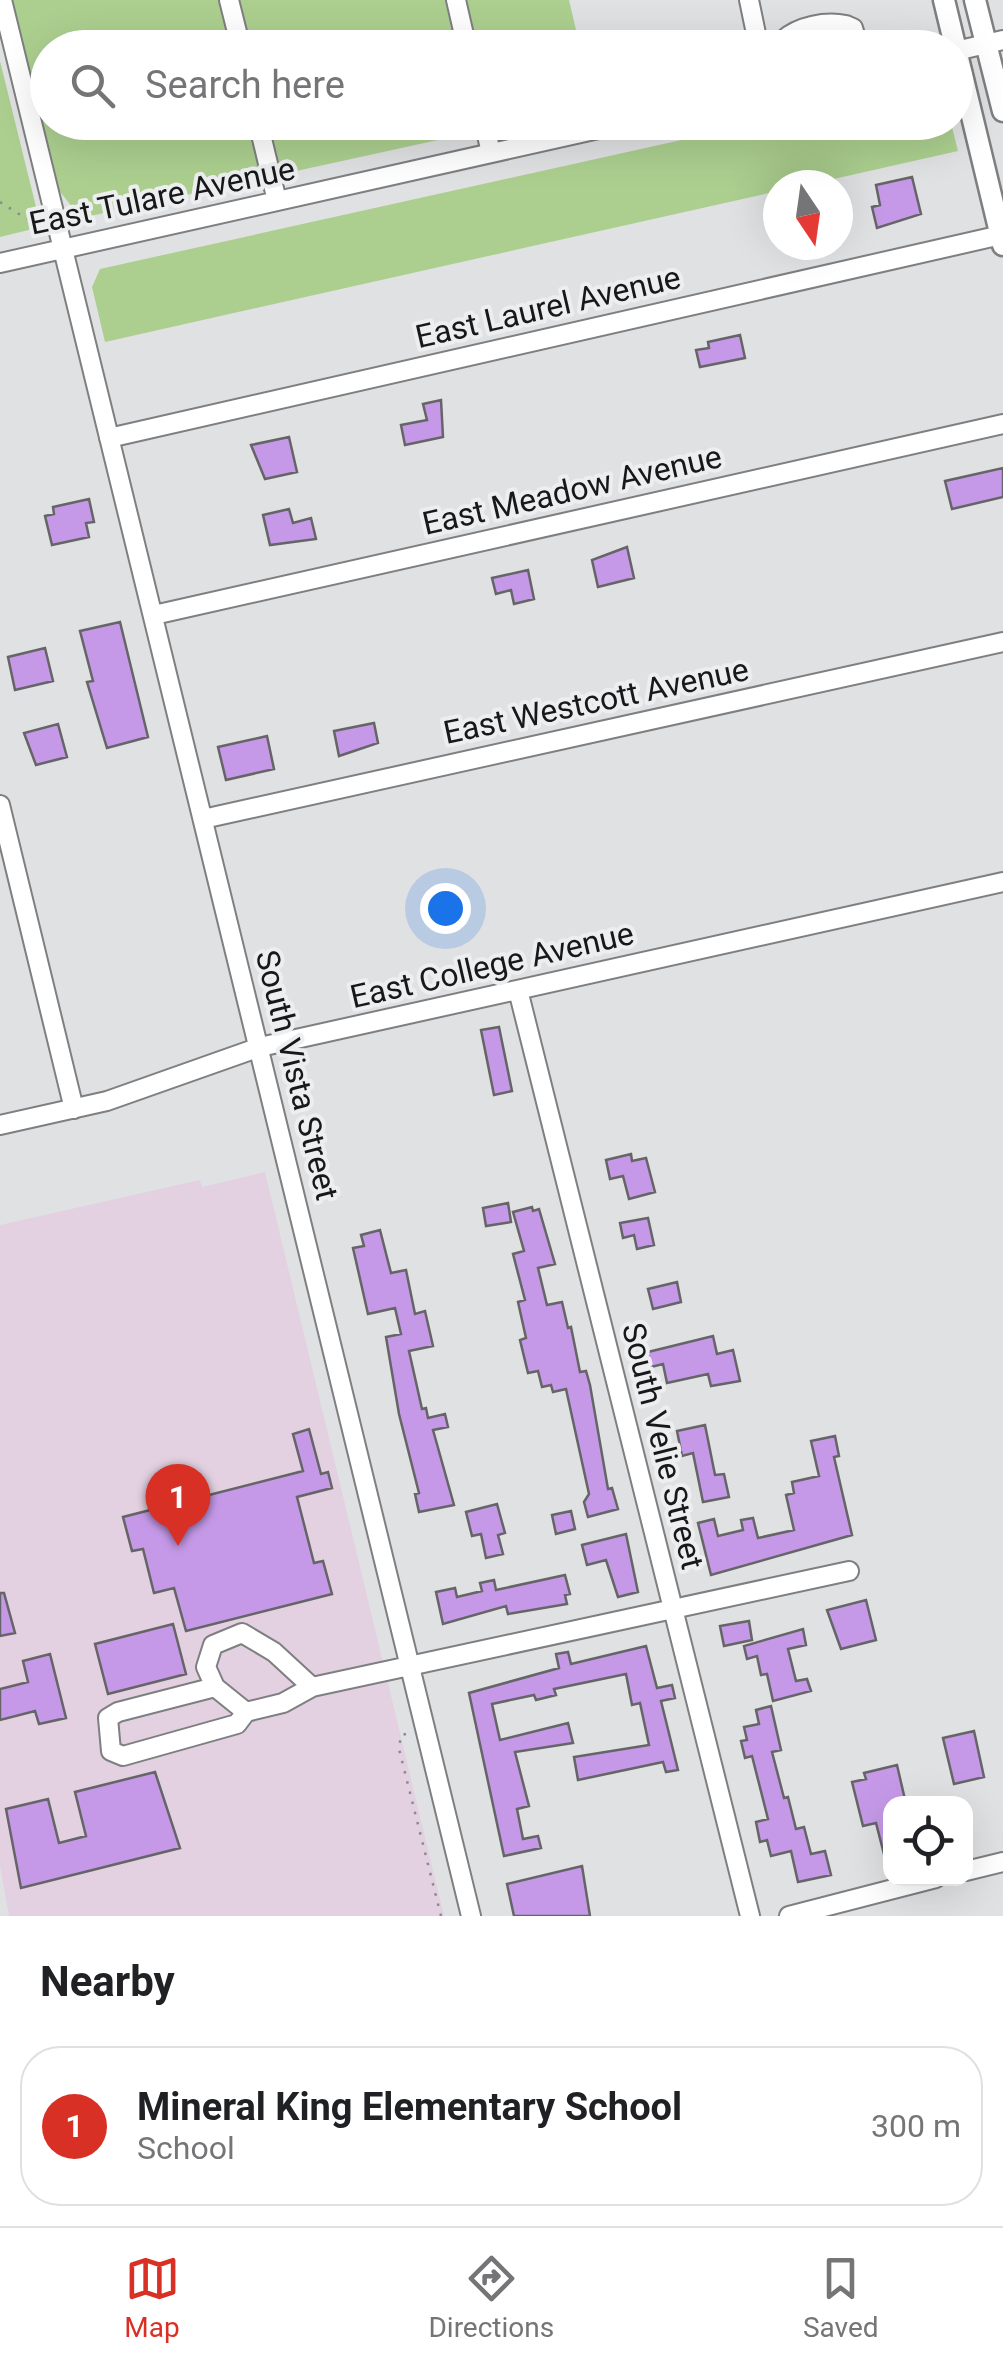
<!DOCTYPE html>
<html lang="en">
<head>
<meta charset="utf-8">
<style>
	body { margin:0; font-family:Roboto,sans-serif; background:#f6f6f6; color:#202124 }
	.controls { position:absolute; right:30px; bottom:30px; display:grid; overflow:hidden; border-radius:20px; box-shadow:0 10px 40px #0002 }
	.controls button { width:90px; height:90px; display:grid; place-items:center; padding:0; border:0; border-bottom:2px solid #e0e0e0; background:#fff; color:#202124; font:50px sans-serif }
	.compass { position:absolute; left:763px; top:170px; width:90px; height:90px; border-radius:50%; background:#fff; box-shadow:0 10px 40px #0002; rotate:167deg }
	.you { position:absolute; left:445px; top:908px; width:35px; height:35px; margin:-25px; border:8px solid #fff; border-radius:50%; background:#1a73e8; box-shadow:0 0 0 15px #1a73e833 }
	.badge { display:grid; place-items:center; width:65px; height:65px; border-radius:50%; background:#d93025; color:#fff; font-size:32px; font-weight:700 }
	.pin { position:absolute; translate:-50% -82px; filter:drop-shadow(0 2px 5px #0008) }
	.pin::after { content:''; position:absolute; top:52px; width:35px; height:30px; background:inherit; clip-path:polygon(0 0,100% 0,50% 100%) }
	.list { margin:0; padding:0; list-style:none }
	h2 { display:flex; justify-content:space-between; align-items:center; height:130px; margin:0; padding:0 40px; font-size:42px }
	h2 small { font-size:32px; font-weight:400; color:#757577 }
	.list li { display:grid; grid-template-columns:65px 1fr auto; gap:30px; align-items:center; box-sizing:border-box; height:160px; margin:0 20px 20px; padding:0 20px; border:2px solid #e0e0e0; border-radius:40px }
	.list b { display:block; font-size:38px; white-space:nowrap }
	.list p { margin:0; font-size:32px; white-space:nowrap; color:#757577 }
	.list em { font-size:32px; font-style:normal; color:#757577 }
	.icon { flex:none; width:55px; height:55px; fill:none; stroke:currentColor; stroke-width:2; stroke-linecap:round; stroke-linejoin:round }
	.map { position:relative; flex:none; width:1003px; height:1916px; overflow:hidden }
	.search { position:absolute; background:#fff; box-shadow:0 10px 40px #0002; left:30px; right:30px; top:30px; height:110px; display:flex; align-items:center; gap:25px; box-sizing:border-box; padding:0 35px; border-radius:55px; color:#757577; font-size:38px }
	.sheet { height:310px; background:#fff }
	nav { display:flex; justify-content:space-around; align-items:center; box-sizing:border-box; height:140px; border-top:2px solid #e0e0e0; background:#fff; font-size:28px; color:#757577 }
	nav a { display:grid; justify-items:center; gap:5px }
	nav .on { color:#d93025 }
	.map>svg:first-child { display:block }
	.education { fill:#e3d1e1 }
	.green { fill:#accf8f }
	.building { fill:#c599e8; stroke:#656466; stroke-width:2.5 }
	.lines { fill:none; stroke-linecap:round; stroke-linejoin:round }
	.minor-casing { stroke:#7e7f81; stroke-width:22 }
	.major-casing { stroke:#7e7f81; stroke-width:25 }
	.path { stroke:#8a8b8c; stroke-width:2.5; stroke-dasharray:2.5 8; stroke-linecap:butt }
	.minor { stroke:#fff; stroke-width:18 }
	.major { stroke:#fff; stroke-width:20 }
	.labels { text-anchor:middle; stroke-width:8; stroke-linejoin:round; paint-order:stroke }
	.street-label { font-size:32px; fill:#171818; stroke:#edeef0 }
</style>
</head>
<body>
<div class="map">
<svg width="1003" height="1916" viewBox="0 0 1003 1916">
	<rect width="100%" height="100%" fill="#e0e1e3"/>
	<!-- education -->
	<path class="education" d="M 265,1172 L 444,1916 L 9,1916 L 0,1867 L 0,1225 L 200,1180 L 202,1187 Z"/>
	<!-- green -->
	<path class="green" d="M 11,0 L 569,0 L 580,47 L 48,48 L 48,122 L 516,123 L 81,218 L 57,188 Z
		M 0,61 L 41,227 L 0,237 Z
		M 758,123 L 951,123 L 958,151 L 807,185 L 778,185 L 778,191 L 105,342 L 92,287 L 100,269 Z"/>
	<!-- building -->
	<path class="building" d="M 912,177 L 921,214 L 877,228 L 872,207 L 880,205 L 876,185 Z
		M 740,335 L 745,358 L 700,367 L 696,350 L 709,348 L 708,342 Z
		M 441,400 L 443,437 L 405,445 L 401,425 L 427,420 L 423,404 Z
		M 289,437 L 297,472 L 265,479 L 251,445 Z
		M 1003,468 L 1003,497 L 952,509 L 945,481 Z
		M 89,499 L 94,522 L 86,523 L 89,537 L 52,545 L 45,516 L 54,514 L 53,507 Z
		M 289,509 L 293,523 L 311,518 L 316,539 L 270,545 L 263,515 Z
		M 627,547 L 634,578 L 598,587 L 592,560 Z
		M 528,570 L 534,599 L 514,604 L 511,590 L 496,594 L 492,578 Z
		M 120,622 L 148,737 L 107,748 L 87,682 L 93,681 L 80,631 Z
		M 45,648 L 53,681 L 15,690 L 8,657 Z
		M 374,723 L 378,743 L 339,756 L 334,731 Z
		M 58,724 L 67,757 L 36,765 L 24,733 Z
		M 267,736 L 274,769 L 226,780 L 218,747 Z
		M 499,1027 L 512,1091 L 494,1095 L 481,1030 Z
		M 631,1154 L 632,1161 L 646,1158 L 655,1192 L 629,1199 L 623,1176 L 610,1179 L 606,1160 Z
		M 508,1203 L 511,1222 L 486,1226 L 483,1208 Z
		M 532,1207 L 533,1211 L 539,1209 L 555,1264 L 538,1268 L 547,1305 L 562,1302 L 568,1328 L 571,1327 L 580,1372 L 586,1371 L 590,1385 L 608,1489 L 612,1488 L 618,1509 L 588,1517 L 584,1502 L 589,1494 L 566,1389 L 553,1392 L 551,1385 L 542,1387 L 538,1371 L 528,1373 L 520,1340 L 526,1338 L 518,1302 L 525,1300 L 513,1254 L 524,1251 L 513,1212 Z
		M 648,1218 L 654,1245 L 637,1249 L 634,1235 L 623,1238 L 620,1223 Z
		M 380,1230 L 391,1273 L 406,1270 L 415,1314 L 425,1311 L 433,1346 L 409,1351 L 422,1409 L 426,1408 L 428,1418 L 445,1414 L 448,1427 L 433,1430 L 454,1505 L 419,1512 L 415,1494 L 419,1493 L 399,1414 L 386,1337 L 401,1334 L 395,1308 L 368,1314 L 353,1248 L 364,1246 L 361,1235 Z
		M 677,1282 L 681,1302 L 653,1309 L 648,1289 Z
		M 713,1336 L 717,1354 L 733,1350 L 740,1381 L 711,1386 L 708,1374 L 667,1383 L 663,1364 L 647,1368 L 644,1353 Z
		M 705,1425 L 715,1475 L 724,1474 L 729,1497 L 703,1502 L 693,1453 L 682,1456 L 677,1431 Z
		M 309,1429 L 321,1474 L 328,1472 L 332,1488 L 297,1497 L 314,1563 L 323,1561 L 332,1594 L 186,1631 L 174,1588 L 154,1593 L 143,1549 L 132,1551 L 123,1517 L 303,1471 L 293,1434 Z
		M 835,1436 L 839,1456 L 834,1457 L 852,1535 L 711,1575 L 698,1523 L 714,1519 L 718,1536 L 743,1530 L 741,1520 L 753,1518 L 758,1538 L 794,1530 L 786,1495 L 794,1493 L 792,1482 L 819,1476 L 811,1441 Z
		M 497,1504 L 505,1533 L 498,1535 L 503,1554 L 486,1558 L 481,1534 L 472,1536 L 466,1512 Z
		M 571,1511 L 575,1529 L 556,1534 L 552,1515 Z
		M 626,1534 L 638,1592 L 618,1597 L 606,1560 L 587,1565 L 582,1545 Z
		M 565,1575 L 570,1594 L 565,1595 L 567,1604 L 508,1614 L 506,1606 L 443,1624 L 436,1592 L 455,1588 L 457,1597 L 482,1591 L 480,1583 L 494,1580 L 496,1590 Z
		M 0,1593 L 4,1593 L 15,1633 L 0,1636 Z
		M 866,1600 L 876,1640 L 841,1649 L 827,1610 Z
		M 749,1621 L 752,1640 L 724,1646 L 720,1626 Z
		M 173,1624 L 186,1674 L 108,1694 L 95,1644 Z
		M 803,1629 L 806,1645 L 788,1649 L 796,1681 L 807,1679 L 811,1691 L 773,1701 L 767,1674 L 761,1675 L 757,1656 L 747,1659 L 744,1646 Z
		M 646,1646 L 657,1688 L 672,1685 L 675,1698 L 661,1701 L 678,1770 L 666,1772 L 663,1762 L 578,1780 L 574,1757 L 649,1745 L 640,1703 L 632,1705 L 626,1674 L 554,1689 L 556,1695 L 536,1700 L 534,1695 L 492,1704 L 500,1740 L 568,1723 L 573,1743 L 515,1752 L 529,1806 L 517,1809 L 523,1839 L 538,1836 L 541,1848 L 504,1856 L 469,1693 L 559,1668 L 556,1654 L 568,1652 L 571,1664 Z
		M 50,1654 L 66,1718 L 39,1724 L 35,1711 L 0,1720 L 0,1689 L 28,1682 L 23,1661 Z
		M 771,1706 L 781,1750 L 772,1752 L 784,1798 L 788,1797 L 796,1829 L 804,1827 L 811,1854 L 825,1851 L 831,1875 L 798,1882 L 791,1851 L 771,1856 L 767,1840 L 760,1842 L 756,1822 L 768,1819 L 752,1756 L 745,1758 L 741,1741 L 747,1740 L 744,1727 L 759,1724 L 756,1710 Z
		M 974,1731 L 984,1777 L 954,1784 L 943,1738 Z
		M 897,1765 L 906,1804 L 890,1804 L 890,1861 L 886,1862 L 876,1823 L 863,1826 L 852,1782 L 866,1779 L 864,1773 Z
		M 155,1772 L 180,1848 L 21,1888 L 6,1809 L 48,1799 L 59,1843 L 86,1836 L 75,1792 Z
		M 582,1866 L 590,1916 L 514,1916 L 507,1884 Z"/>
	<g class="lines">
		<defs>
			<path id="minor" d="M 2,0 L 471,1916
				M 229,0 L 241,48
				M 456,0 L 467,48
				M 749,0 L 759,48
				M 783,40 C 799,26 825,21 846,25
				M 759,46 C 774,43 786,44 800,43 C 819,41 830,32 846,25 L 853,28 L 859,48
				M 956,51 L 1003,40
				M 258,122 L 277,201
				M 484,122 L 491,153
				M 0,263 L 630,122
				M 109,438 L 1001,235
				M 154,615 L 1003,424
				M 0,805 L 74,1109
				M 203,819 L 1003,642
				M 518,990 L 750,1916
				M 0,1125 L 107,1101 L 260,1047 L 1003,882
				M 215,1687 L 118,1712 L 108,1718 L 111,1751 L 123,1756 L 237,1724 L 246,1712
				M 312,1687 L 274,1652 L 242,1633 L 213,1645 L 206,1667 L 215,1687 L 246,1712 L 283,1703 L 312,1687 L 849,1571
				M 966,1871 L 1003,1862
				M 789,1916 L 936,1878"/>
			<path id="major" d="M 944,0 L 1003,245
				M 975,0 L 1003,111"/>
		</defs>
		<!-- minor casing -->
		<use href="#minor" class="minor-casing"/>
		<!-- major casing -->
		<use href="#major" class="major-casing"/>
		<!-- path -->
		<path class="path" d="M 0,202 L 27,219
			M 406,1734 L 401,1735 L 399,1749 L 441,1916"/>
		<!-- minor -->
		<use href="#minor" class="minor"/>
		<!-- major -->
		<use href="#major" class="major"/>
	</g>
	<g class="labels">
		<!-- street labels -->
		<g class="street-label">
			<text transform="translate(162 196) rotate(-12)" y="11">East Tulare Avenue</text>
			<text transform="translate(548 307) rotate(-13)" y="11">East Laurel Avenue</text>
			<text transform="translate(572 490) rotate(-13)" y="11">East Meadow Avenue</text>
			<text transform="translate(596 701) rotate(-12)" y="11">East Westcott Avenue</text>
			<text transform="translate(492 965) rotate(-13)" y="11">East College Avenue</text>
			<text transform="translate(297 1075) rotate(76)" y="11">South Vista Street</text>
			<text transform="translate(663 1446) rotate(76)" y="11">South Velie Street</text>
		</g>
	</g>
</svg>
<div class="controls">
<button><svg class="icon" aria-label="locate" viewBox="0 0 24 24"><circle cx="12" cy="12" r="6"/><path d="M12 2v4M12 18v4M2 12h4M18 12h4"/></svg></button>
</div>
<svg class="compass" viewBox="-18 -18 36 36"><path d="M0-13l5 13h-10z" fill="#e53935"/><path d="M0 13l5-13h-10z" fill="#757577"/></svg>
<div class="you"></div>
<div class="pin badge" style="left:178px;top:1546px">1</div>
<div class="search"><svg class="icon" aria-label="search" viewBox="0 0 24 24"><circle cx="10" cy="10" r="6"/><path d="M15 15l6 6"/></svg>Search here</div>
</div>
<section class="sheet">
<h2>Nearby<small></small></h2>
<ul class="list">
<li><span class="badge">1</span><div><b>Mineral King Elementary School</b><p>School</p></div><em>300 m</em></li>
</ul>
</section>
<nav>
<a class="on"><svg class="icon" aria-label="map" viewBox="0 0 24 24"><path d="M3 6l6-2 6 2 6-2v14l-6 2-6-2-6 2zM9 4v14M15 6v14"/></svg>Map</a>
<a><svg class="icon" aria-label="directions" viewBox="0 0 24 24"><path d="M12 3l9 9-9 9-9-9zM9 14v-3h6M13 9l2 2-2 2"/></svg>Directions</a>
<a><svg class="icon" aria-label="saved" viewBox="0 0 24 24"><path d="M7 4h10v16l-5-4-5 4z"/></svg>Saved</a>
</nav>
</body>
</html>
